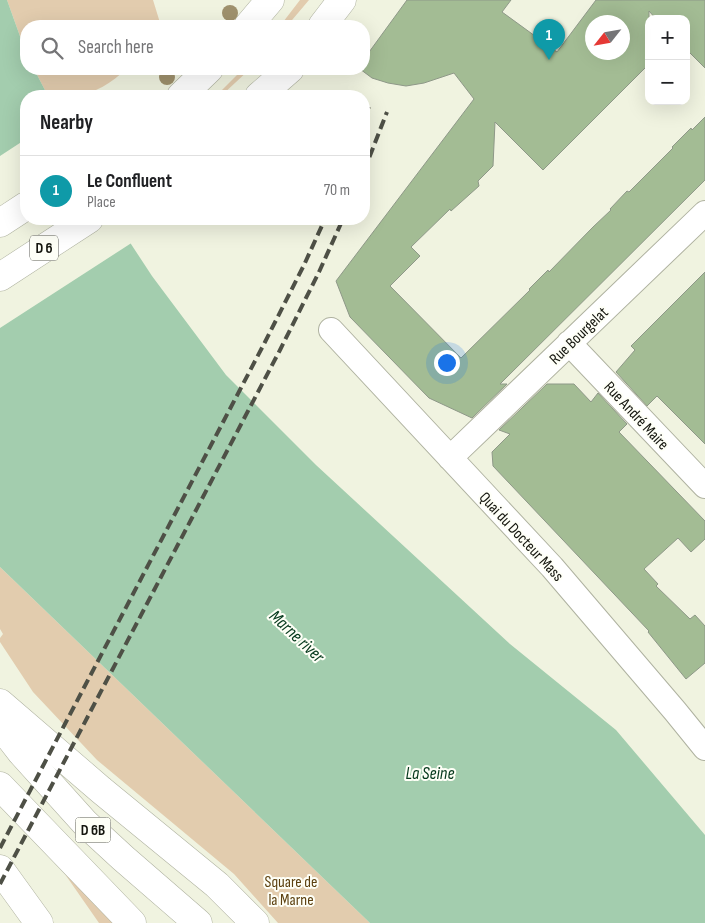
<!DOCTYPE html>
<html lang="en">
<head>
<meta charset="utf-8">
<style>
	body { margin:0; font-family:"Sofia Sans Condensed",sans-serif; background:#f6f6f6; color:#202124 }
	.controls { position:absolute; right:15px; top:15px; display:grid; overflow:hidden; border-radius:10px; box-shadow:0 5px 20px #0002 }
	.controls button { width:45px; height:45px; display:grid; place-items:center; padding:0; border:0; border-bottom:1px solid #e0e0e0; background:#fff; color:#202124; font:25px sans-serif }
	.compass { position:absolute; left:585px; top:15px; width:45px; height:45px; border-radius:50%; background:#fff; box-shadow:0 5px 20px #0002; rotate:239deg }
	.you { position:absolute; left:446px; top:362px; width:18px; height:18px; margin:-12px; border:4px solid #fff; border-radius:50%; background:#1a73e8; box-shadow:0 0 0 8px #1a73e833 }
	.badge { display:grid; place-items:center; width:32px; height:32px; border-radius:50%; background:#111827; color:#fff; font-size:16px; font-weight:700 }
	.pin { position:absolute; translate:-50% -41px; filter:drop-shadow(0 1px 2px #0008) }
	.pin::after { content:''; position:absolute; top:26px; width:18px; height:15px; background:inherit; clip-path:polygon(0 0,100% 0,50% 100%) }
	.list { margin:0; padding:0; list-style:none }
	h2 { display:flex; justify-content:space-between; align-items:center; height:65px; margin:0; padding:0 20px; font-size:21px }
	h2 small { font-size:16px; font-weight:400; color:#757577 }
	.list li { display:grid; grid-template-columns:32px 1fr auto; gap:15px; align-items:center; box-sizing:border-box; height:70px; padding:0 20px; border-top:1px solid #e0e0e0 }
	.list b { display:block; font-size:19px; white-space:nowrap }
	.list p { margin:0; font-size:16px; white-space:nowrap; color:#757577 }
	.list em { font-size:16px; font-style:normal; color:#757577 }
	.icon { flex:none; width:28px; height:28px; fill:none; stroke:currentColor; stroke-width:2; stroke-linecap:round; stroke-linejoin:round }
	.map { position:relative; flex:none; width:705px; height:923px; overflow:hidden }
	.search { position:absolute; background:#fff; box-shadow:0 5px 20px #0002; left:20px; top:20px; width:350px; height:55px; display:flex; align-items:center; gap:12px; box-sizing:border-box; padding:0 18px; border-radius:20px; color:#757577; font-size:19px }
	.panel { position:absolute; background:#fff; box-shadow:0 5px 20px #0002; left:20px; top:90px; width:350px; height:135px; border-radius:20px }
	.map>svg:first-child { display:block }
	.green { fill:#e2ccae }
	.water { fill:#a3cdae }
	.pier { fill:#f0f3e0 }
	.building { fill:#a3bc94; stroke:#8e9888; fill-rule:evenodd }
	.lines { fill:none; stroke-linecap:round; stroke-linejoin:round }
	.minor-casing { stroke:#afb2a0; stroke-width:26 }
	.primary-casing { stroke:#afb2a0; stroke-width:29 }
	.motorway-casing { stroke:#afb2a0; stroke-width:29 }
	.minor { stroke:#fff; stroke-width:24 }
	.primary { stroke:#fff; stroke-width:28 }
	.motorway { stroke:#fff; stroke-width:28 }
	.rail { stroke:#4e5046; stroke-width:4; stroke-dasharray:10 5; stroke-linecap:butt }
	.tree { fill:#9f916d }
	.labels { text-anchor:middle; stroke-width:4; stroke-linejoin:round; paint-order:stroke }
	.shield { fill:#fefff7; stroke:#5a5b54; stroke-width:1 }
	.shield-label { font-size:15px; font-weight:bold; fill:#14150e }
	.street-label { font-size:16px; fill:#14150e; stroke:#fefff7 }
	.park-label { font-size:16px; fill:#5c400f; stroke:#fefff7 }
	.water-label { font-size:18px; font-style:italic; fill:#05391c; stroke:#fefff7 }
</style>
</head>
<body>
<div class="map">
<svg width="705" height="923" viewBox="0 0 705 923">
	<rect width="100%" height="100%" fill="#f0f3e0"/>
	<!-- green -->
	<path class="green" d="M 7,0 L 153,0 L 161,26 L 26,26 L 26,53 Z
		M 300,0 L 309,0 L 287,26 L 280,26 Z
		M 34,69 L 126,69 C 113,82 94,94 75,96 C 66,97 57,96 48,96 Z
		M 243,69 L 250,69 L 221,96 L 216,96 Z
		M 0,567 L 370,923 L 278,923 L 234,874 L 97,760 L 33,692 L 0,642 L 0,638 L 3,634 L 0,629 Z
		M 60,867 L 117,923 L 99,923 Z"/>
	<!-- water -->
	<path class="water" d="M 0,0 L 7,0 L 26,53 L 26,69 L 34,69 L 48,96 L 26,96 L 26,219 L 117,219 L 131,244 L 152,276 L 226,375 L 316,465 L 510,644 L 616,730 L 705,835 L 705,923 L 370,923 L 0,567 Z"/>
	<!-- pier -->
	<path class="pier" d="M 26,139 L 26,219 L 120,219 L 133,242 L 0,328 L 0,156 Z"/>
	<!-- building -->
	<path class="building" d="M 407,0 L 511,0 L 502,12 L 557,52 L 596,0 L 705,0 L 705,68 L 686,49 L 686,19 L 656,19 L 649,11 L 649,64 L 543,170 L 495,122 L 493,166 L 478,181 L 479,186 L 451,211 L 450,209 L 411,247 L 420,256 L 390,286 L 461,358 L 530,290 L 529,289 L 548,270 L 549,272 L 593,227 L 611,210 L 610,209 L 627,191 L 629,192 L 673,148 L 672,147 L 691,128 L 692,130 L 705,117 L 705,180 L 500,384 L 507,384 L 472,418 L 429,398 L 350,317 L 336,281 L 474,99 L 454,73 L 424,83 L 406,86 L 388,83 L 372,78 L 360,69 L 364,69 L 364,59 ZM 592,22 L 622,22 L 622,52 L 592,52 Z
		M 705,272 L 705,444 L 657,396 L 647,406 L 616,372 L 635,350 L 631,346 Z
		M 547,384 L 574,384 L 591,402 L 598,393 L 627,424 L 619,432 L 705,521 L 705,539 L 691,552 L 678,538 L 644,569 L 658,584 L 656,586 L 690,619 L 695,615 L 705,626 L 705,663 L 686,679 L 648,632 L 649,631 L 493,466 L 492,452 L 510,434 L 499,430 Z"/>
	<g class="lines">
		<defs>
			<path id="minor" d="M 331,330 L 552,567 L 675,711 L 705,748
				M 569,343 L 705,486
				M 450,458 L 705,213"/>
			<path id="primary" d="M 248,26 L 270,0
				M 322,26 L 342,0
				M 181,96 L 209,69
				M 259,96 L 290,69
				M 0,223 L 26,206
				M 0,277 L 89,219
				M 0,725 L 21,752 L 85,823 L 123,858 L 198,923"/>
			<path id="motorway" d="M 0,703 L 101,790 L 217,885 L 255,923
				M 0,786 L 132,923
				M 0,869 L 39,923"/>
		</defs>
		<!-- minor casing -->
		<use href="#minor" class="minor-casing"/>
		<!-- primary casing -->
		<use href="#primary" class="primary-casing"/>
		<!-- motorway casing -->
		<use href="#motorway" class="motorway-casing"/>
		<!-- minor -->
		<use href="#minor" class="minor"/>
		<!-- primary -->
		<use href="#primary" class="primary"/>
		<!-- motorway -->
		<use href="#motorway" class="motorway"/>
		<!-- rail -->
		<path class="rail" d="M 364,122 L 369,107
			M 364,171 L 387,112
			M 0,848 L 265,342 L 304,265 L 325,219
			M 0,884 L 280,350 L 319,272 L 343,219"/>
	</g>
	<!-- trees -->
	<g class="tree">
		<circle cx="230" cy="13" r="8"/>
		<circle cx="167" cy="77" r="8"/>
	</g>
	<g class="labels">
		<!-- shield labels -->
		<g class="shield">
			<rect x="30" y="235.5" width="28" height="25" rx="4"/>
			<rect x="75.5" y="817.5" width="35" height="25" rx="4"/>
		</g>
		<g class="shield-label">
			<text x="44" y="253">D 6</text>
			<text x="93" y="835">D 6B</text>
		</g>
		<!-- street labels -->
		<g class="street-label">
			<text transform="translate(578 335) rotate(-44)" y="6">Rue Bourgelat</text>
			<text transform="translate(637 415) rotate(47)" y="6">Rue André Maire</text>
			<text transform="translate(522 536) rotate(47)" y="6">Quai du Docteur Mass</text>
		</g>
		<!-- park labels -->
		<g class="park-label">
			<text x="291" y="887">Square de<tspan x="291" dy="18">la Marne</tspan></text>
		</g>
		<!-- water labels -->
		<g class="water-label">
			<text transform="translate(297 636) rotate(43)" y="6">Marne river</text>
			<text x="430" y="779">La Seine</text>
		</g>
	</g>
</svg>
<div class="controls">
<button>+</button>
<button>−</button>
</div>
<svg class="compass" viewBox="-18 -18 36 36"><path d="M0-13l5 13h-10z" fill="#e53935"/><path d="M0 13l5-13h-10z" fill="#757577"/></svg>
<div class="you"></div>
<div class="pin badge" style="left:549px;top:60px;background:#0f9aa8">1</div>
<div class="search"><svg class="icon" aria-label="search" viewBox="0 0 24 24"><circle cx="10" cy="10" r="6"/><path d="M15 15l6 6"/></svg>Search here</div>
<section class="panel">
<h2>Nearby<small></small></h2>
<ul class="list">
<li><span class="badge" style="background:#0f9aa8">1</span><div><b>Le Confluent</b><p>Place</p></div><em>70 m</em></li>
</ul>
</section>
</div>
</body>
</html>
